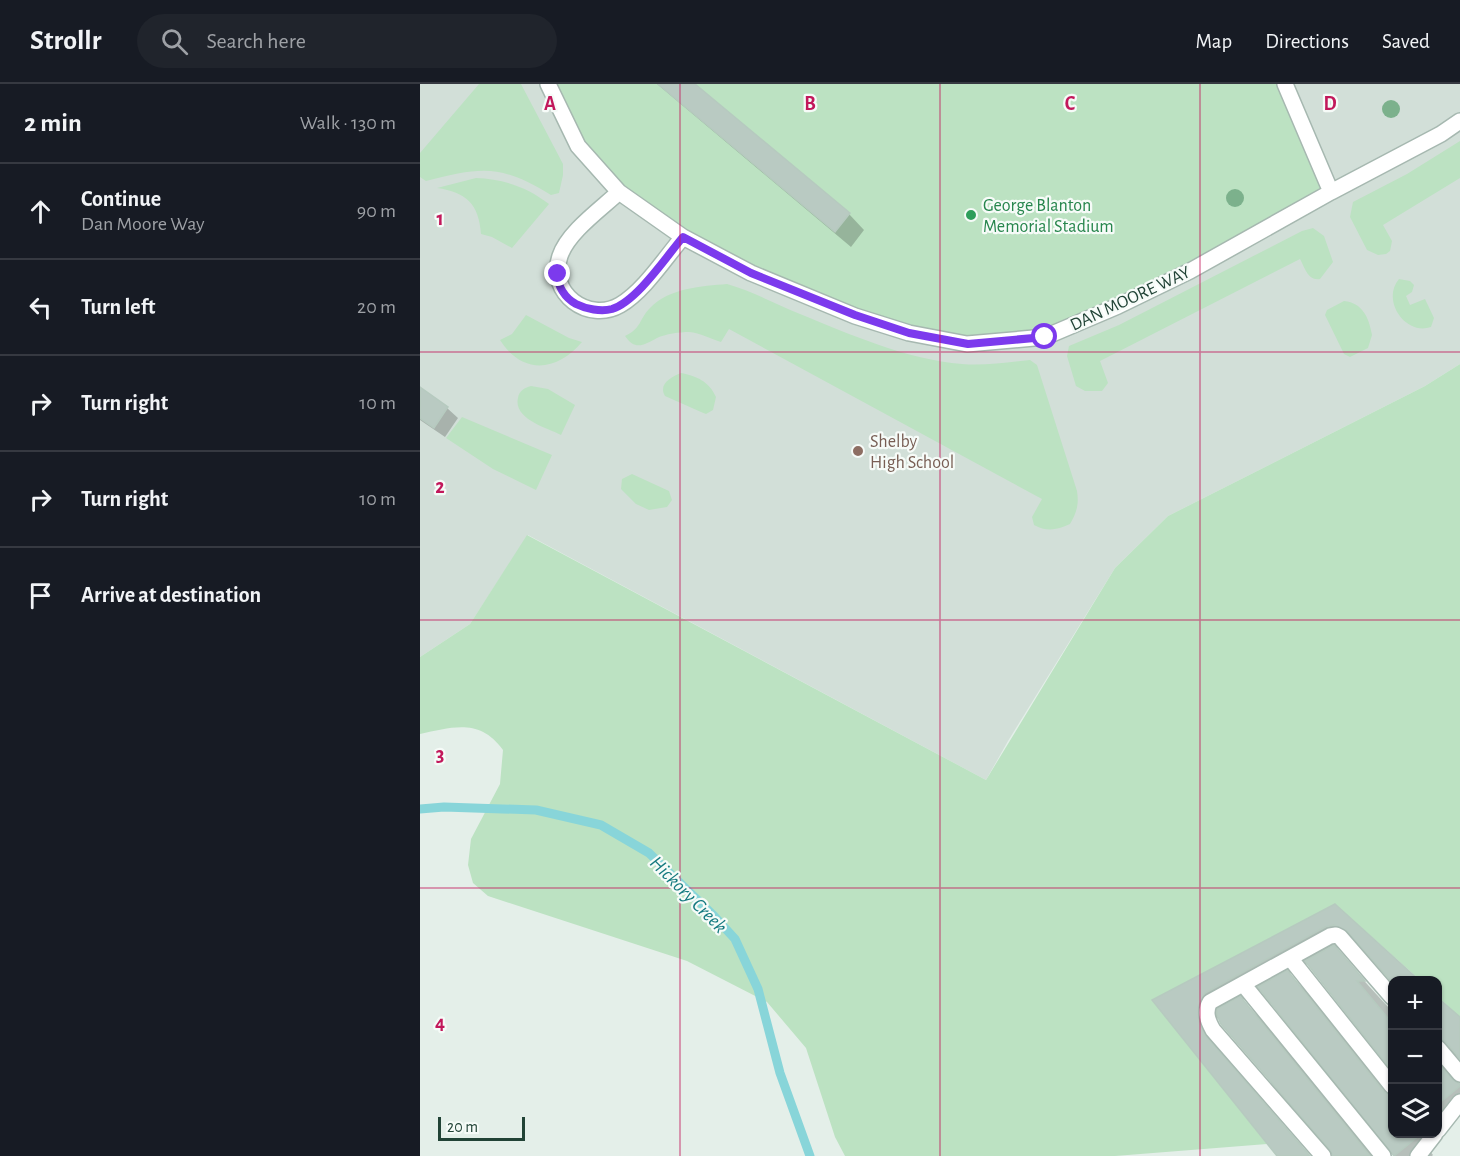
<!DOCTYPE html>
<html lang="en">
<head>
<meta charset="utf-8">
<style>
	body { margin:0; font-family:"Alegreya Sans",sans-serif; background:#20242c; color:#f1f3f6 }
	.controls { position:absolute; right:18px; bottom:18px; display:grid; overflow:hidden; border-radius:12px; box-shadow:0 2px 4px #0004 }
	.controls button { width:54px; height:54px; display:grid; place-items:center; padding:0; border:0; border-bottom:2px solid #363941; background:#171b24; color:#f1f3f6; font:30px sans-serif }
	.scale { position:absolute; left:18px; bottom:15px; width:87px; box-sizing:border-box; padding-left:6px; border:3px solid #214336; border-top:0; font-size:16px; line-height:21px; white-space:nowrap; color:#214336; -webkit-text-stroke:4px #f6fbf8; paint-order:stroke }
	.stop { position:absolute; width:18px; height:18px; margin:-14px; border:4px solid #7c3aed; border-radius:50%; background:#fff }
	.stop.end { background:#7c3aed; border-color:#fff; box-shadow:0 2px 6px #0008 }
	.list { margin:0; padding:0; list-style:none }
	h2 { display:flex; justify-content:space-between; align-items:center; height:78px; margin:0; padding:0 24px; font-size:26px }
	h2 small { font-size:20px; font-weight:400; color:#9ea1a6 }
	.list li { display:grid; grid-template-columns:39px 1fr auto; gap:18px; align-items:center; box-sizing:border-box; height:96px; padding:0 24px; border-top:2px solid #363941 }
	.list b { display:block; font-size:22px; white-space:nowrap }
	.list p { margin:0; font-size:20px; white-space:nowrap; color:#9ea1a6 }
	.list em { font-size:20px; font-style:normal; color:#9ea1a6 }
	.icon { flex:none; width:33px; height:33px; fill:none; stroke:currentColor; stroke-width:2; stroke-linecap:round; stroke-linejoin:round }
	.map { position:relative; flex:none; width:1040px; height:1072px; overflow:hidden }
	header { display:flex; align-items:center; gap:36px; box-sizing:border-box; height:84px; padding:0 30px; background:#171b24; border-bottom:2px solid #363941 }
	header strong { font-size:28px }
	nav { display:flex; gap:33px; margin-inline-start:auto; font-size:21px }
	.search { width:420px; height:54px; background:#20242c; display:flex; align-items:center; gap:15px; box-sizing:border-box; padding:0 21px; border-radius:33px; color:#9ea1a6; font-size:22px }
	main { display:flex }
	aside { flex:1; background:#171b24 }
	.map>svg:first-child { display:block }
	.built { fill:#d2dfd8 }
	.green { fill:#bce2c2 }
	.shadow { fill:#0003 }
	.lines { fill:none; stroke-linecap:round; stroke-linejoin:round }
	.stream { stroke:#88d5d9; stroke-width:9 }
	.building { fill:#b9cac2; stroke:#b6cabf; stroke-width:1.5 }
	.lane-casing { stroke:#a6b8b0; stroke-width:18 }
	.lane { stroke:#fff; stroke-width:15 }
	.tree { fill:#7cb18c }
	.route { stroke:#7c3aed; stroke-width:8 }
	.grid { fill:none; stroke:#c2185b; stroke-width:1.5; stroke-opacity:0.55 }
	.leisure-dot { fill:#2e9e5b; stroke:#f6fbf8; stroke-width:2 }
	.education-dot { fill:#8d6e63; stroke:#f6fbf8; stroke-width:2 }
	.labels { text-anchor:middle; stroke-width:4.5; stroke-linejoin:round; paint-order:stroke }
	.leisure-label { font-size:18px; fill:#27864d; stroke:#f6fbf8; text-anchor:start }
	.street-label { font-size:18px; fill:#214336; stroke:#f6fbf8 }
	.education-label { font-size:18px; fill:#785e54; stroke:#f6fbf8; text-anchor:start }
	.water-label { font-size:20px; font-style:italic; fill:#157a80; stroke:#f6fbf8 }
	.grid-label { font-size:20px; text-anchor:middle; font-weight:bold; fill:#c2185b; stroke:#f6fbf8; stroke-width:4.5; stroke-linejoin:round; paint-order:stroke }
</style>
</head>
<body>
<header>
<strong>Strollr</strong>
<div class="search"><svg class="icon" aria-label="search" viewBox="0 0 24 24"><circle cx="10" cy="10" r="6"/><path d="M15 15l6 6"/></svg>Search here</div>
<nav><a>Map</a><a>Directions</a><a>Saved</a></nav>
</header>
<main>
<aside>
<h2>2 min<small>Walk · 130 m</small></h2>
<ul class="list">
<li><svg class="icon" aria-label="ahead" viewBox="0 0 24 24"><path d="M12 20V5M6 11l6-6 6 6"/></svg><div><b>Continue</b><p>Dan Moore Way</p></div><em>90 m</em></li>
<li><svg class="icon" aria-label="left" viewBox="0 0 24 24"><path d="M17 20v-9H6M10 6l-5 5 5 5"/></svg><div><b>Turn left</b></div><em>20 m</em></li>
<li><svg class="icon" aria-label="right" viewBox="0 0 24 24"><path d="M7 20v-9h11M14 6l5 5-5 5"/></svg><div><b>Turn right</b></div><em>10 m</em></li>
<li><svg class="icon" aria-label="right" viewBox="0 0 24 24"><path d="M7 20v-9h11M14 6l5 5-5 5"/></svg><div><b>Turn right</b></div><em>10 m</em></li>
<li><svg class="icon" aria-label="arrive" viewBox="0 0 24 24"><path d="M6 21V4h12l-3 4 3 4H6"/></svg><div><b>Arrive at destination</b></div></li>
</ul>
</aside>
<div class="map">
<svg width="1040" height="1072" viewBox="0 0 1040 1072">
	<rect width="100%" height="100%" fill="#e4efe9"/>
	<!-- built -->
	<path class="built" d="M 0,0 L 1040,0 L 1040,280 L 1005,302 L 748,432 L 695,484 L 588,657 L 566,696 L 108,451 L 50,540 L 0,573 Z"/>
	<!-- green -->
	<path class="green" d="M 59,0 L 101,0 L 143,80 L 143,91 L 139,109 L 131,111 C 80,80 62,83 6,97 L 0,93 L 0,69 Z
		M 128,0 L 865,0 L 911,108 L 625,253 L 547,260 L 489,249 L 331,189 L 199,108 L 158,62 Z
		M 1040,57 L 1040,94 L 963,141 L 972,157 L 970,167 L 966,170 L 958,171 L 947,166 L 930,133 L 933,118 L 987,90 Z
		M 56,94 C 83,95 107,103 129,120 L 92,164 L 72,153 L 61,150 C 59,120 46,108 17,104 Z
		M 893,144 L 904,152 L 913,178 L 900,195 C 888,197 885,184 880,175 L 680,277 L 688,299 L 682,307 L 665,307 L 656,302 L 647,272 L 649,262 L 699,241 L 882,147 Z
		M 979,195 L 990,197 L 994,201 L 992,208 L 986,212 L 990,221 L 1005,215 L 1014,234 L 1011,243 C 985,252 961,216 979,195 Z
		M 307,200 C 332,207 355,220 380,230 C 429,250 488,276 542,280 C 564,282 588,278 610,276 L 617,281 L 657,407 C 659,420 657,428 650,440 C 637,446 627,448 614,441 L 612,433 L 622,415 L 309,245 L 301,258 C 291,255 280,249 269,248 C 260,248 245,250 237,254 C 224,261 215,267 205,252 C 222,244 219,235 230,224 C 249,204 282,202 307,200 Z
		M 924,217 C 943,219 949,234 952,251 L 948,264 L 930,273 L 924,270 L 905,231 L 907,226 Z
		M 106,231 L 149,254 L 162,258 C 137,288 102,291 80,256 L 92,250 Z
		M 1040,280 L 1040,933 L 1018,913 L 1018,896 L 1000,896 L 915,820 L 732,916 L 847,1060 L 695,1072 L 425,1072 L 415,1053 L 386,964 L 347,918 L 267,877 L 68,812 L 53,799 L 48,781 L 51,755 L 80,700 L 83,666 C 60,634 33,643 0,650 L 0,573 L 50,540 L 107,451 L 566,696 L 695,484 L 748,432 L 1005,302 Z
		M 261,289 C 276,292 289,297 296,313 L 293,326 L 286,330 L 281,328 L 245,312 C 238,300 251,293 261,289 Z
		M 111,302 L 128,305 L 155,321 L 141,351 C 127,344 93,335 98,314 C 99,307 104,304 111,302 Z
		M 42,333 L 132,371 L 116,406 L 73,385 L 26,354 Z
		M 212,390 L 249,407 L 252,416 L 247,423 L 229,426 L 216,420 L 201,405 L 202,395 Z"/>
	<!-- shadow -->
	<path class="shadow" d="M 237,0 L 273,0 L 429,130 L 444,146 L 431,163 Z
		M 0,304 L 27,324 L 38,334 L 25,353 L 0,336 Z
		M 915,822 L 941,861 L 933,858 L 915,865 L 969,924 L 972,923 L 972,985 L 889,879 L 869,890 L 885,906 L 970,1013 L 972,1012 L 972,1050 L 1018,1050 L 1018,915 L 1040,935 L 1040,973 L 1035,971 L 1028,974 L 1025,983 L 1036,999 L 1040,1001 L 1040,1032 L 1006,1062 L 1013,1071 L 1012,1072 L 974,1072 L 972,1065 L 842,905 L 822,916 L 838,932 L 952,1072 L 913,1072 L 912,1065 L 800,930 L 796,937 L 794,952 L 803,972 L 890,1072 L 859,1072 L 734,917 Z"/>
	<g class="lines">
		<!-- stream -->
		<path class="stream" d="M 0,725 L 24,723 L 116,726 L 181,741 L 229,769 L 294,832 L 315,855 L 338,905 L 360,989 L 390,1072"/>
	</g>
	<!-- building -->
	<path class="building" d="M 238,0 L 275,0 L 430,129 L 415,148 Z
		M 0,303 L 28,323 L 14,344 L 0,334 Z
		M 915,820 L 1000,897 L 971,897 L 927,847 L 914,841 L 905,843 L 785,909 L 778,923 L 779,938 L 786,952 L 890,1072 L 857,1072 L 732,916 Z
		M 914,861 L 945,897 L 937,897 L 972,939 L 972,987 L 885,877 Z
		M 867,886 L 964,1008 L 972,1012 L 972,1050 L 1001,1050 L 974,1072 L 838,903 Z
		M 820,912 L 950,1072 L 913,1072 L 910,1066 L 801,940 L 797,931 L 797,925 Z
		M 1017,913 L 1040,933 L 1040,975 L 1025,957 L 1017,954 Z
		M 1017,979 L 1033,996 L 1040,1000 L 1040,1002 L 1017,1021 Z"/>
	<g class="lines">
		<defs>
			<path id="lane" d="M 128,0 L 158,62 L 199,108 L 263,153 L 331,189 L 435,232 L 489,249 L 547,260 L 625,253 L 698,222 L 770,187 L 911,108 L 1021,50 L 1040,37
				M 865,0 L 911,108
				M 199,108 C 181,125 148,148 140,172 C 127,210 169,239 200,221 C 224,207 245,174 263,153
				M 870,874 L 972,1002
				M 823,900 L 963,1072
				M 1018,964 L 1040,990
				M 1018,1046 L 1040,1018
				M 903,1072 L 793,946 C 788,937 784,928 790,918 L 910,852 L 916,851 L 920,853 L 972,913
				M 998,1072 L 1015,1050"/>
		</defs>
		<!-- lane casing -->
		<use href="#lane" class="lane-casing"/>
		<!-- lane -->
		<use href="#lane" class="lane"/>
	</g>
	<!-- trees -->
	<g class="tree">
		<circle cx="971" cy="25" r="9"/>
		<circle cx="815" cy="114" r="9"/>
	</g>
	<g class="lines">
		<!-- route -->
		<path class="route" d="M 138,190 C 137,202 145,214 156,220 C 166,225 181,228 192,225 C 217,217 246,173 263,153 L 331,189 L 435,231 L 489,249 L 548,260 L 625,253"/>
	</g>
	<!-- grid -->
	<path class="grid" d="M 260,0 L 260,1072M 520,0 L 520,1072M 780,0 L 780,1072M 0,268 L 1040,268M 0,536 L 1040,536M 0,804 L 1040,804"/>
	<!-- markers -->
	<circle class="leisure-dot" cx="551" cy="131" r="6"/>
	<circle class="education-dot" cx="438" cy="367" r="6"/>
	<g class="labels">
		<!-- leisure labels -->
		<g class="leisure-label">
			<text x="563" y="127">George Blanton<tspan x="563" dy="21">Memorial Stadium</tspan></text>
		</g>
		<!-- street labels -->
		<g class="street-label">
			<text transform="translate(710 214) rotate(-25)" y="6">DAN MOORE WAY</text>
		</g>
		<!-- education labels -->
		<g class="education-label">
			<text x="450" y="363">Shelby<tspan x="450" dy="21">High School</tspan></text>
		</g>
		<!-- water labels -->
		<g class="water-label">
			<text transform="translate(269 810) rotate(45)" y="7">Hickory Creek</text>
		</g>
	</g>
	<g class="grid-label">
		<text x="130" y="26">A</text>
		<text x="390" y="26">B</text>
		<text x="650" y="26">C</text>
		<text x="910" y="26">D</text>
		<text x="20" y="141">1</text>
		<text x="20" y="409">2</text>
		<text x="20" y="677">3</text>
		<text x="20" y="945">4</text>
	</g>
</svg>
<div class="controls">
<button>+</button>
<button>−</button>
<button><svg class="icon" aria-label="layers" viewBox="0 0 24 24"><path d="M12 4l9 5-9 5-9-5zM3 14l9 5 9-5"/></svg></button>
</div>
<div class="scale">20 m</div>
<div class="stop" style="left:625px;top:253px"></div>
<div class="stop end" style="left:138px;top:190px"></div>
</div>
</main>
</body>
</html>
